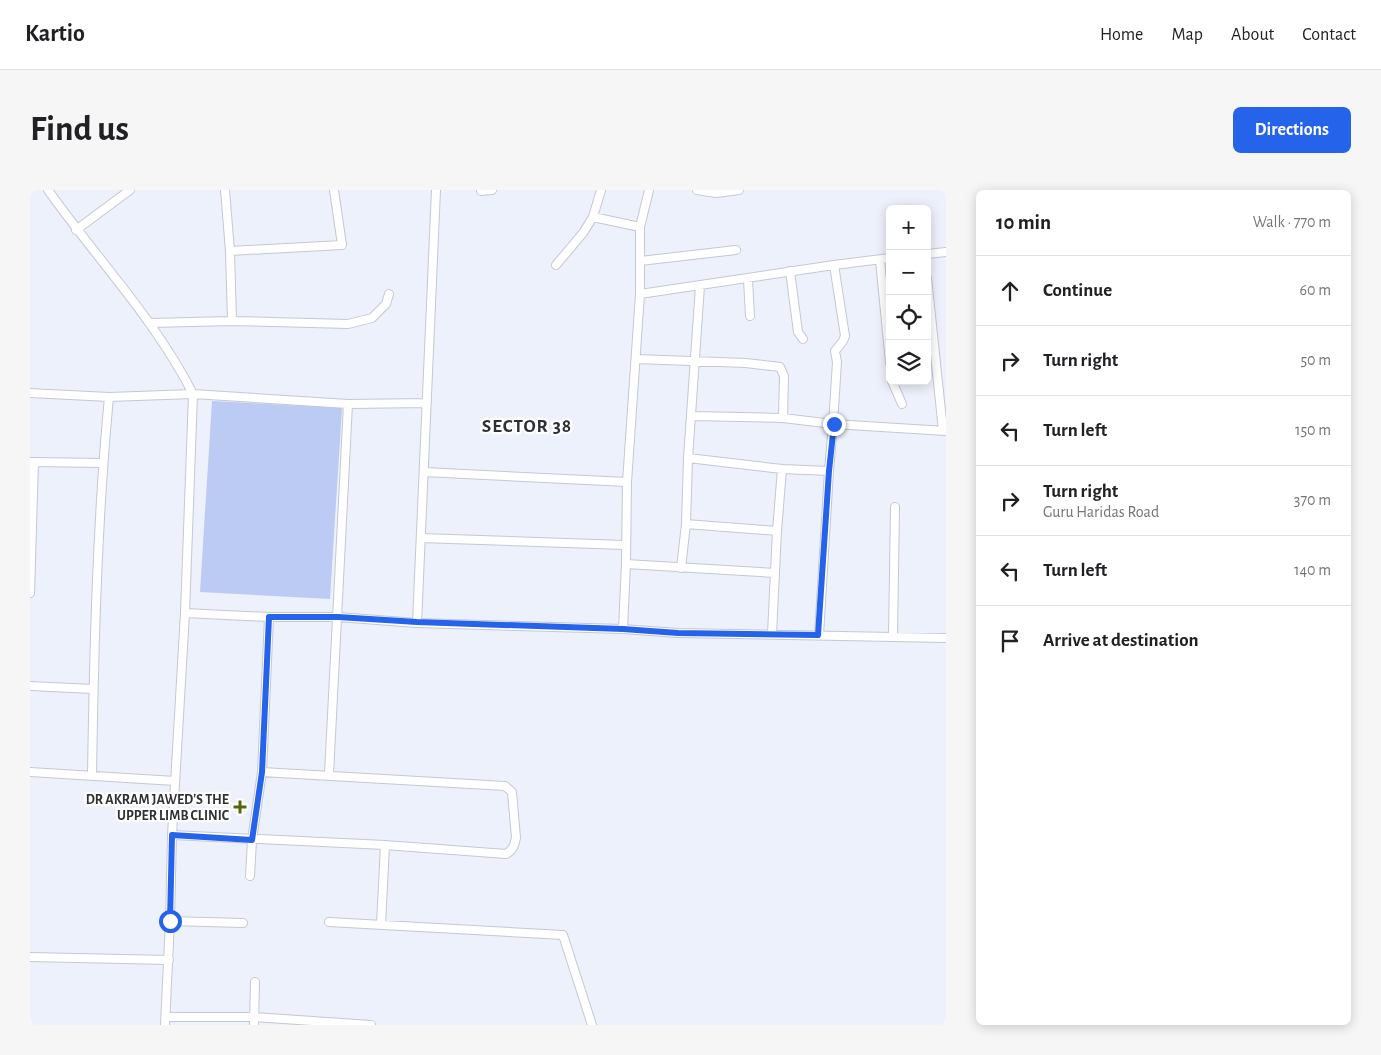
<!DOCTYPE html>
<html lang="en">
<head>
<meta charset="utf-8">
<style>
	body { margin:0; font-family:"Alegreya Sans",sans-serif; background:#f6f6f6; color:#202124 }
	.controls { position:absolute; right:15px; top:15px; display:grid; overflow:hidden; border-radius:8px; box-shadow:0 2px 12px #0003 }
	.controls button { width:45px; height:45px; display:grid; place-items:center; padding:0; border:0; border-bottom:1px solid #e0e0e0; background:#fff; color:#202124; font:25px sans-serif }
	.stop { position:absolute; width:15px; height:15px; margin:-11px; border:4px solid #2563eb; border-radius:50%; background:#fff }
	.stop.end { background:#2563eb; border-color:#fff; box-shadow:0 1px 5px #0008 }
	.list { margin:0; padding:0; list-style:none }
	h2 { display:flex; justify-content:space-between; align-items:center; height:65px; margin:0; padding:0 20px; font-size:21px }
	h2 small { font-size:16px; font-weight:400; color:#757577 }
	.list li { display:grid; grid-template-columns:32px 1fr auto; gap:15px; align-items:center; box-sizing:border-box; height:70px; padding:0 20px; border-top:1px solid #e0e0e0 }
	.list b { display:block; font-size:19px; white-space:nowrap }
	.list p { margin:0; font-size:16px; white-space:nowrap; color:#757577 }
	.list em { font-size:16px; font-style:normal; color:#757577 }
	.icon { flex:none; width:28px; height:28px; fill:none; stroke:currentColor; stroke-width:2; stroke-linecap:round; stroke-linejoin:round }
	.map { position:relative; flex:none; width:916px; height:835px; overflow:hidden; border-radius:8px }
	header { display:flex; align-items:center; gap:30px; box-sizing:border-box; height:70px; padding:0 25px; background:#fff; border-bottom:1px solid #e0e0e0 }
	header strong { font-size:24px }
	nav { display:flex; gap:28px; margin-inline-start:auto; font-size:18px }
	.intro { display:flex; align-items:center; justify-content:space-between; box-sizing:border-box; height:120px; padding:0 30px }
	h1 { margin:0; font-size:35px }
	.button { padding:12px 22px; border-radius:8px; background:#2563eb; color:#fff; font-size:18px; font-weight:700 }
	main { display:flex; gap:30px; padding:0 30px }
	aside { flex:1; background:#fff; border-radius:8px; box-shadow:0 2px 12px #0003 }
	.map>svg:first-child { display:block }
	.green { fill:#bbcbf4 }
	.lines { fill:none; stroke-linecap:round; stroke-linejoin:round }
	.street-casing { stroke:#c4c8d2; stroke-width:10 }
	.street { stroke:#fff; stroke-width:8 }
	.route { stroke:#2563eb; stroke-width:6 }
	.poi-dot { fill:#58650a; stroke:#fff; stroke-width:2 }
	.labels { text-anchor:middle; stroke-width:4.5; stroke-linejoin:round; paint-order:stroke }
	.poi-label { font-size:14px; font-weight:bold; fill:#2f3134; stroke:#fff; text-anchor:end }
	.district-label { font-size:19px; font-weight:bold; letter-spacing:1px; fill:#2f3134; stroke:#fff }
</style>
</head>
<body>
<header>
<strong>Kartio</strong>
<nav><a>Home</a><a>Map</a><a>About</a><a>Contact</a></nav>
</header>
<div class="intro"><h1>Find us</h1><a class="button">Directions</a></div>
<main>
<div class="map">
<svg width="916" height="835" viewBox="0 0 916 835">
	<rect width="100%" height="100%" fill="#edf1fb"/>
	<!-- green -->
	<path class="green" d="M 182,211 L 312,218 L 300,409 L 170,402 Z"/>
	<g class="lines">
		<defs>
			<path id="street" d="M 18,0 C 66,68 125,129 163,204 L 155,423 L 142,645 L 140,731 L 135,835
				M 195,0 L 200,61 L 202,131
				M 667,0 L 686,3 L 709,0
				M 451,1 L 462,0
				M 563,27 L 610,37
				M 46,40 L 100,0
				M 200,61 L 312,55 L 304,0
				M 897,64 L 916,62
				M 850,70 L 860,173
				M 610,71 L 706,60
				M 526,75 L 553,43 L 563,27 L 571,0
				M 760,81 L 768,142 L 773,149
				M 897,88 L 913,240
				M 718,89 L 720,126
				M 610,104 L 804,75 L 860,68
				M 120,133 L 202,131 L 318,134 L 342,128 L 356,114 L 359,104
				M 606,169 L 716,173 L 750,177 L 754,186 L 753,228
				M 862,191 L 872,214
				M 0,203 L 79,207 L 163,204 L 318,214 L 397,213
				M 661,226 L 753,228 L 803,234 L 916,241
				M 658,268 L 752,279 L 799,281
				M 0,272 L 73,273
				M 394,282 L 597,292
				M 656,334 L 747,341
				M 391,348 L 595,355
				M 596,374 L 745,383
				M 651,378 L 656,334 L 658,268 L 670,96
				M 0,403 L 4,272
				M 155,423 L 239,427 L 308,427 L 387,433 L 593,439 L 648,443 L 916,448
				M 387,433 L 406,0
				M 593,439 L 596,374 L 597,292 L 610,104 L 610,37 L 619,0
				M 742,444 L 747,341 L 752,279
				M 789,445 L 799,281 L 803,234 L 807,172 L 805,161 L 813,151 L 815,146 L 804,75
				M 863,447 L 865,317
				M 0,496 L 63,499
				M 0,582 L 145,591
				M 299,584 L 318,214
				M 62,585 C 64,459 67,332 79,207
				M 142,645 L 355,655 L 476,664 C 483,660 484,656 486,648 L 482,602 L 475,596 L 232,582
				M 220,686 L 222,650 L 232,582 L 239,427
				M 140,731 L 213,733
				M 299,732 L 533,745 L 562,835
				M 351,735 L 355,655
				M 0,767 L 139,770
				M 136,827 L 224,827 L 341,835
				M 224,835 L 225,792"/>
		</defs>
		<!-- street casing -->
		<use href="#street" class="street-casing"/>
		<!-- street -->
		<use href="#street" class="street"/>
	</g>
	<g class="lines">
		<!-- route -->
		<path class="route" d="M 140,731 L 142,645 L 222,650 L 232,582 L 239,427 L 308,427 L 387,432 L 593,439 L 648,443 L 788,445 L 799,281 L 804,234"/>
	</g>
	<!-- markers -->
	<path class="poi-dot" d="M207.5 609.5h5v5h5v5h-5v5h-5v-5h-5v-5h5z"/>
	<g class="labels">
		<!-- poi labels -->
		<g class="poi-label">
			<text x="199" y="614">DR AKRAM JAWED'S THE<tspan x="199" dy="16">UPPER LIMB CLINIC</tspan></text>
		</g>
		<!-- district labels -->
		<g class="district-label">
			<text x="497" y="242">SECTOR 38</text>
		</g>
	</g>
</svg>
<div class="controls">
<button>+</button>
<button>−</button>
<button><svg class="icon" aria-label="locate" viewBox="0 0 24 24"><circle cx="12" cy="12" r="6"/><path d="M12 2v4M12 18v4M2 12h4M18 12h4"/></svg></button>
<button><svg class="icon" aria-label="layers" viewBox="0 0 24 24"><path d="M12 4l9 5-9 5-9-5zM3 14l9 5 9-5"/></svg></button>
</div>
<div class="stop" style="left:140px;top:731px"></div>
<div class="stop end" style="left:804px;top:234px"></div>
</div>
<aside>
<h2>10 min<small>Walk · 770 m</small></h2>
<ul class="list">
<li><svg class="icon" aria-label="ahead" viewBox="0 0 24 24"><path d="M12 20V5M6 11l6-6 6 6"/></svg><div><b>Continue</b></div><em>60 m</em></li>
<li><svg class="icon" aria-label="right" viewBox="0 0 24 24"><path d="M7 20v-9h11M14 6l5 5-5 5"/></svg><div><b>Turn right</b></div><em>50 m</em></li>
<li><svg class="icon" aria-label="left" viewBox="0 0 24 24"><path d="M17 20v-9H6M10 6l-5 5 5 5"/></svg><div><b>Turn left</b></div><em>150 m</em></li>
<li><svg class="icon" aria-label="right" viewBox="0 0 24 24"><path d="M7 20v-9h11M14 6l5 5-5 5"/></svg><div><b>Turn right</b><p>Guru Haridas Road</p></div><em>370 m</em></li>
<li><svg class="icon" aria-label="left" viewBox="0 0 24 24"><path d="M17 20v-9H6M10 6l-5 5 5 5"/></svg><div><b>Turn left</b></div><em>140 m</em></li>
<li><svg class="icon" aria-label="arrive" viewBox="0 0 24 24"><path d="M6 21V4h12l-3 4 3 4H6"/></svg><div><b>Arrive at destination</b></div></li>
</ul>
</aside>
</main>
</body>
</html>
